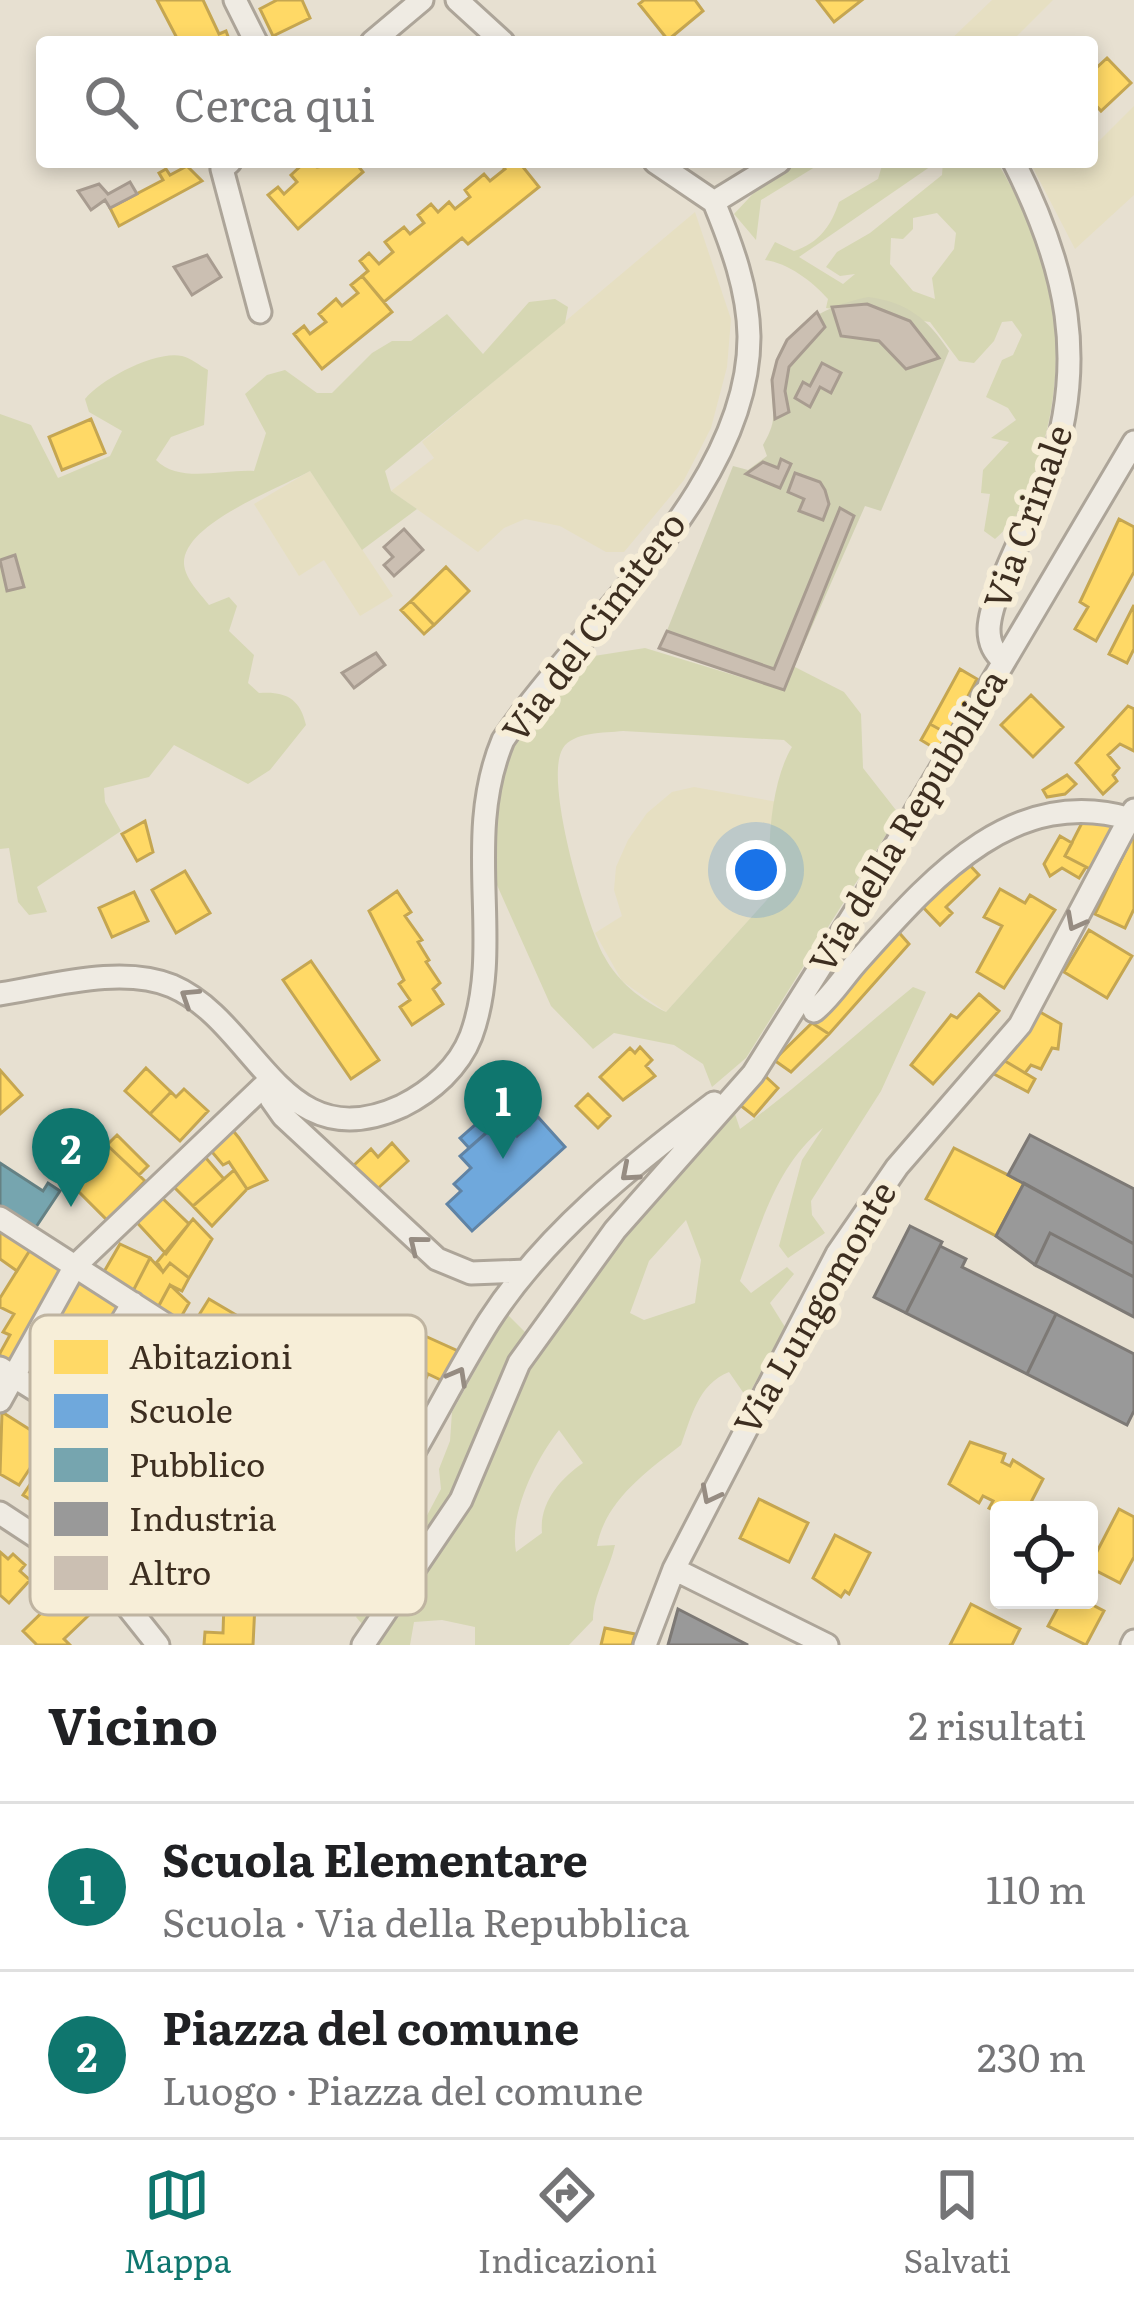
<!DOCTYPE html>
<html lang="it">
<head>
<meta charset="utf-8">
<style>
	body { margin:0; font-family:Literata,serif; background:#f6f6f6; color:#202124 }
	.controls { position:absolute; right:36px; bottom:36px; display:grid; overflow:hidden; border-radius:12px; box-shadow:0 6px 18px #0003 }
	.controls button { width:108px; height:108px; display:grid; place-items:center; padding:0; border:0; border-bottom:3px solid #e0e0e0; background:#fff; color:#202124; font:60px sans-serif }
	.you { position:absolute; left:756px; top:870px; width:42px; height:42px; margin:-30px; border:9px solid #fff; border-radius:50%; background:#1a73e8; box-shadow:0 0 0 18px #1a73e833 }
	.badge { display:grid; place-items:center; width:78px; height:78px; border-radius:50%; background:#0f766e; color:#fff; font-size:39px; font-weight:700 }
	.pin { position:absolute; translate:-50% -99px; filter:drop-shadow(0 3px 6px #0008) }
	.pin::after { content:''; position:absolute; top:63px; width:42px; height:36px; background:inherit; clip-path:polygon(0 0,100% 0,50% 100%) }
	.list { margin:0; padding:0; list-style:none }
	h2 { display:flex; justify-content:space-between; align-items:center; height:156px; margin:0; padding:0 48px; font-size:51px }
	h2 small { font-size:39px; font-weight:400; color:#757577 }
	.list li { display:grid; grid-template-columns:78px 1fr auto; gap:36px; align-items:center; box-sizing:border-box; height:168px; padding:0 48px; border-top:3px solid #e0e0e0 }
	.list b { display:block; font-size:45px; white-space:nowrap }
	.list p { margin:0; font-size:39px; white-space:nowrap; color:#757577 }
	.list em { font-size:39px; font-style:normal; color:#757577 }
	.icon { flex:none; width:66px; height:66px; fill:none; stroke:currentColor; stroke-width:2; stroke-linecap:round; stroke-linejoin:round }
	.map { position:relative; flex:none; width:1134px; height:1645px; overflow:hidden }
	.search { position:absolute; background:#fff; box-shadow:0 6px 18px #0003; left:36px; right:36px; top:36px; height:132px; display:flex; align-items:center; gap:30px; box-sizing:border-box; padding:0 42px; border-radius:12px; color:#757577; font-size:45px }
	.sheet { height:492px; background:#fff }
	nav { display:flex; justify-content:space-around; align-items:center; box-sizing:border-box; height:168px; border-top:3px solid #e0e0e0; background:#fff; font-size:33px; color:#757577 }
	nav a { display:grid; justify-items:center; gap:6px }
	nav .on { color:#0f766e }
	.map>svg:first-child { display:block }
	.farmland { fill:#e6dfc2 }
	.green { fill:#d6d7b3; fill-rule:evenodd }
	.cemetery { fill:#d1d1b3 }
	.homes { fill:#ffd966; stroke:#c5a651; stroke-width:3 }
	.schools { fill:#6fa8dc; stroke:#6083a4; stroke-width:3 }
	.public { fill:#76a5af; stroke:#658184; stroke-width:3 }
	.industry { fill:#999; stroke:#7d7975; stroke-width:3 }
	.building { fill:#cbbfb2; stroke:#a89c90; stroke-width:3 }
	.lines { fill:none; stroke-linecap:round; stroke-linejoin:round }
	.minor-casing { stroke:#ada599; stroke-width:27 }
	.minor { stroke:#efebe3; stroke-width:21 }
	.oneway { stroke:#968c82 }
	.labels { text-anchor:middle; stroke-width:12; stroke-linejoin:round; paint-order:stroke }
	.street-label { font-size:36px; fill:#3d2e20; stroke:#f7eed8 }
	.key { fill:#f7eed8; stroke:#bfb4a1; stroke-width:3 }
	.key-label { font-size:33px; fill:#3d2e20 }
</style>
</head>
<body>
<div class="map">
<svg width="1134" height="1645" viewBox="0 0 1134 1645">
	<rect width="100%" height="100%" fill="#e7e0d1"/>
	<!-- farmland -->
	<path class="farmland" d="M 992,0 L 1053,0 L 1011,42 L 948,42 Z
		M 1134,106 L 1134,195 L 1075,249 L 1030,162 L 1092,162 L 1092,148 Z
		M 695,212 L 731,319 L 727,367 L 711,428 L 684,480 L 624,552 L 606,552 L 560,526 L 525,519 L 504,528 L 478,552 L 391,491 L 434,458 L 422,442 Z
		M 310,471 L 393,596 L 360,616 L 324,560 L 299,576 L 254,504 Z
		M 694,787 L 778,802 L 769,874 L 773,893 L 666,1012 L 622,981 L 595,933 L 622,916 L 614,890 L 616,867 L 628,840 L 647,813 L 672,792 Z"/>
	<!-- green -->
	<path class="green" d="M 798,162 L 823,162 L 761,200 L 756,240 L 734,214 L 763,183 Z
		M 883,162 L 937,162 L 799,257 L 843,284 L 855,274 L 840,276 L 826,267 L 837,252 L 870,233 L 942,175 L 943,162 L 997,162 C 1053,253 1072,350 1041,452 C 1030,488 1024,514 995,539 L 984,531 L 990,494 L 981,493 L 983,470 L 1009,442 L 991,438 L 1016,420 L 1008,408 L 986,397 L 1002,360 L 1013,355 L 1022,335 L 1012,321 L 1002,322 L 994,341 L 974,363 L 959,361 L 930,322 L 826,308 L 828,299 C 812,281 788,263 765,260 L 775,242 L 794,251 C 819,243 831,226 839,202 L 878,179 ZM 937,213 L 956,233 L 954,249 L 932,278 L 935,299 L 913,291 L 890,264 L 891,238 L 903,239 L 913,229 L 913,218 Z
		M 555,299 L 568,307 L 565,323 L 385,471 L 391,491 L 417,509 L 362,550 L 310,471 C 278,489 182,524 184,564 C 185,579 200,593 209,605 L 229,597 L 237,606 L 229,631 L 254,655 L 248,683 L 259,693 C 285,691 300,698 306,725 L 270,770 L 248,784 L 174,745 L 149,777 L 104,788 L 105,802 L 121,831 L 37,887 L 47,912 L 29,915 L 18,902 L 9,848 L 0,849 L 0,414 L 31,425 L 58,478 L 110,456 L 122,431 L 89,412 L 85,399 C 101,379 156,350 182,356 C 191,358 200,366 208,370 L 204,425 L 171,437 L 156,460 C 179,484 223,469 254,471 L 266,433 L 245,394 L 267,375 L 285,370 L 317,393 L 332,393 L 372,353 L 392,341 L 411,341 L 447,314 L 483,354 L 529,302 Z
		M 645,648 L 783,690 L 793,666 L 844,692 L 861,714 L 863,768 L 899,814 L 746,1058 L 712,1087 L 703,1064 L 674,1045 L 614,1033 L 593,1049 L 551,1006 L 497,885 L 487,838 L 504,755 L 567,669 L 581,658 ZM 623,731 L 784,740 L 792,747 C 771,781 765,852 773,893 L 666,1012 C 641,1000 618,982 604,956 C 586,923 543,779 563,748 C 573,732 604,733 623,731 Z
		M 913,987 L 926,992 L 881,1091 L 811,1201 L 812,1215 L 825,1233 L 788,1258 L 779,1246 L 802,1160 L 823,1128 C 776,1165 760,1227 740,1281 L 751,1293 L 787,1267 L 794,1274 L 770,1303 L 785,1327 L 747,1398 L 729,1372 C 698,1384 691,1418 681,1445 C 647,1471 605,1501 597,1546 L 615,1545 C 609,1571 593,1595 593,1620 L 569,1645 L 475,1645 L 475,1627 L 442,1620 L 414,1622 L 410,1645 L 372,1645 L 376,1640 L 356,1617 L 414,1540 L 441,1489 L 439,1469 L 450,1441 L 452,1412 L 507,1314 L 538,1345 L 593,1271 L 735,1114 L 740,1129 C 801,1085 855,1034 913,987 ZM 686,1220 L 701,1260 L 695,1303 L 644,1320 L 630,1313 L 649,1261 ZM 559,1430 L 583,1463 C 560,1479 539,1503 542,1533 L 516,1552 C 509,1513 535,1461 559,1430 Z"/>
	<!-- cemetery -->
	<path class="cemetery" d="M 868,297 C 907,302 928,319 949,351 L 881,511 L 865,506 L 784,690 L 660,648 L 733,466 L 748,470 L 767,456 L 763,445 C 780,415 770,415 773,384 C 778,330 820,307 868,297 Z"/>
	<!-- homes -->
	<path class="homes" d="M 157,0 L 203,0 L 219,34 L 226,31 L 230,42 L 179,42 Z
		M 277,0 L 302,0 L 310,18 L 273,36 L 260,9 Z
		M 644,0 L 695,0 L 703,11 L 668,40 L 639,4 Z
		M 817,0 L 862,0 L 834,22 Z
		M 1107,58 L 1131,83 L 1101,111 L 1092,101 L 1092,72 Z
		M 305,162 L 317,167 L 355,162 L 363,172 L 298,229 L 268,195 L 278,187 L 284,194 L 297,182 L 291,175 Z
		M 499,162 L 519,162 L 539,187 L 468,244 L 462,238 L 384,302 L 362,276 L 368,271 L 360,261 L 369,253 L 379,264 L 393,252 L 385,242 L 404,227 L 410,234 L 424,223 L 418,215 L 431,204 L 438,212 L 449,202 L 455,209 L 470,197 L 465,190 L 484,174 L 490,181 L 505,169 Z
		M 187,166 L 202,181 L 119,226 L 110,208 L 163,180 L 159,173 L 166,169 L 170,175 Z
		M 362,276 L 392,312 L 322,369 L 294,334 L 304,326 L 310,334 L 326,322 L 319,314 L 336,299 L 342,306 L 358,293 L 351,285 Z
		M 91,419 L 105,453 L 62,470 L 49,437 Z
		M 1119,519 L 1134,527 L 1134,572 L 1096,641 L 1075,629 L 1088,607 L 1080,602 Z
		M 446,567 L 469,591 L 434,625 L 411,601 Z
		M 411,601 L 434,625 L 424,634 L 401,610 Z
		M 1134,605 L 1134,649 L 1127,663 L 1109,654 Z
		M 960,669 L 977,679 L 948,734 L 930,724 Z
		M 1031,695 L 1063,727 L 1033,757 L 1001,725 Z
		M 1128,706 L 1134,709 L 1134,751 L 1120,744 L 1108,755 L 1119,768 L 1113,775 L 1117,781 L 1103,794 L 1076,763 Z
		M 930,724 L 948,734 L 939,751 L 921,740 Z
		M 1067,775 L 1076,784 L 1065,794 L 1047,797 L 1043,790 Z
		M 1087,813 L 1115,827 L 1092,870 L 1065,856 Z
		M 145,821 L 153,852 L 137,861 L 122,834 Z
		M 1134,833 L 1134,909 L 1125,928 L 1095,914 Z
		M 1060,836 L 1072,843 L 1065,856 L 1086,867 L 1079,878 L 1062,868 L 1050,876 L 1044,864 Z
		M 965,860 L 979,875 L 946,907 L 952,913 L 940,925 L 920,904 Z
		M 185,871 L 210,913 L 176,933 L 152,890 Z
		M 1000,889 L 1025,903 L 1030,895 L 1055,910 L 1004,988 L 977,972 L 1002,926 L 984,917 Z
		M 397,891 L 411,912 L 405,916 L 422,940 L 418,942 L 429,960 L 426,962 L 440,983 L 433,989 L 443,1004 L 412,1025 L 400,1007 L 410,1000 L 399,984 L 404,980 L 369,911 Z
		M 134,892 L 148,921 L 112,937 L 99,908 Z
		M 895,928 L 909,944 L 829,1034 L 812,1023 Z
		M 1089,930 L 1132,956 L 1107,998 L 1064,972 Z
		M 311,961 L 379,1060 L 351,1079 L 283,980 Z
		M 979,994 L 999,1011 L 933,1084 L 911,1065 L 951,1015 L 957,1018 Z
		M 1040,1012 L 1061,1024 L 1058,1049 L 1052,1048 L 1041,1069 L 1031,1065 L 1025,1073 L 1005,1061 Z
		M 812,1023 L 829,1034 L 791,1072 L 774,1060 Z
		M 640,1047 L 652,1060 L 646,1066 L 655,1076 L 623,1100 L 600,1077 L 630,1048 L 635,1053 Z
		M 1005,1061 L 1035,1079 L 1028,1092 L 992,1073 Z
		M 146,1068 L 171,1092 L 150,1114 L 125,1091 Z
		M 0,1070 L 22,1095 L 0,1114 Z
		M 765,1076 L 778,1088 L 754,1116 L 740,1105 Z
		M 184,1089 L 208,1111 L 180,1141 L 150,1114 L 171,1092 L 176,1097 Z
		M 588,1094 L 610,1116 L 598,1128 L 576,1106 Z
		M 230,1127 L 239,1138 L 267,1180 L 247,1189 L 229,1162 L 223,1165 L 207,1146 Z
		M 117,1135 L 148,1166 L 139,1175 L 107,1145 Z
		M 392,1143 L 408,1161 L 374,1192 L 351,1168 L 371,1149 L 378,1157 Z
		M 107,1145 L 145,1181 L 107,1220 L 69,1182 Z
		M 954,1148 L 1024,1183 L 996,1236 L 926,1199 Z
		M 200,1151 L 224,1179 L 193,1206 L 167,1180 Z
		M 234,1170 L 247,1189 L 212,1226 L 193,1206 Z
		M 156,1192 L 189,1224 L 166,1254 L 131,1216 Z
		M 193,1219 L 212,1239 L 189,1278 L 170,1263 L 163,1272 L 157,1262 Z
		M 0,1231 L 30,1250 L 17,1271 L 0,1259 Z
		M 120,1244 L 150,1258 L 131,1295 L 101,1277 Z
		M 30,1250 L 63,1271 L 10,1371 L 0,1365 L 0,1353 L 10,1335 L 3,1332 L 14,1314 L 0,1307 L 0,1298 Z
		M 150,1258 L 163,1272 L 170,1263 L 189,1278 L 182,1291 L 170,1285 L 156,1311 L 131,1295 Z
		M 75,1278 L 122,1306 L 100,1343 L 57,1312 Z
		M 170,1285 L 189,1303 L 177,1324 L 156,1311 Z
		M 209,1299 L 287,1345 L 265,1379 L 189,1331 Z
		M 57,1312 L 100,1343 L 89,1361 L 73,1352 L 41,1391 L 21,1378 Z
		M 131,1315 L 173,1340 L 153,1375 L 121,1356 L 130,1340 L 120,1334 Z
		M 425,1336 L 458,1351 L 443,1381 L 428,1374 L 418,1397 L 403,1389 Z
		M 2,1412 L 40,1436 L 32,1449 L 40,1453 L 19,1485 L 0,1474 Z
		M 970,1442 L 1005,1454 L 1002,1462 L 1010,1466 L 1013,1460 L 1043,1479 L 1027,1510 L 999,1513 L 989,1508 L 993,1501 L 983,1496 L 979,1503 L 949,1484 Z
		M 35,1477 L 53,1490 L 42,1507 L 23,1495 Z
		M 759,1499 L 808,1523 L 789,1562 L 740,1538 Z
		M 1119,1509 L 1134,1517 L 1134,1557 L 1120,1583 L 1089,1567 Z
		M 835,1535 L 870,1553 L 849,1594 L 845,1591 L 841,1597 L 813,1578 Z
		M 0,1552 L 8,1559 L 13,1554 L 25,1565 L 20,1571 L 30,1580 L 9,1603 L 0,1595 Z
		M 65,1590 L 89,1615 L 64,1639 L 70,1645 L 37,1645 L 23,1631 Z
		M 1062,1600 L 1083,1600 L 1104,1611 L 1086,1645 L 1048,1626 Z
		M 224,1603 L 255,1604 L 253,1645 L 204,1645 L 205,1632 L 223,1633 Z
		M 971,1604 L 1020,1629 L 1012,1645 L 950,1645 Z
		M 605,1628 L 635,1634 L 632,1645 L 601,1645 Z"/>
	<!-- schools -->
	<path class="schools" d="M 493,1109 L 502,1119 L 469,1148 L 460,1138 Z
		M 538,1117 L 565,1147 L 472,1231 L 447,1204 L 461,1191 L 454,1184 L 471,1168 L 460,1156 L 502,1119 L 517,1136 Z"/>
	<!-- public -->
	<path class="public" d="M 0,1163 L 43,1191 L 48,1183 L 60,1191 L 32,1233 L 0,1211 Z"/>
	<!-- industry -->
	<path class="industry" d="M 1030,1135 L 1134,1189 L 1134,1244 L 1008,1175 Z
		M 1024,1183 L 1134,1244 L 1134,1277 L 1050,1233 L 1035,1265 L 996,1236 Z
		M 910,1226 L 942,1242 L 906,1313 L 874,1297 Z
		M 1050,1233 L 1134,1277 L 1134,1317 L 1035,1265 Z
		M 940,1246 L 966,1259 L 962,1267 L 1056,1314 L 1027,1374 L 906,1313 Z
		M 1056,1314 L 1134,1354 L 1134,1411 L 1127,1425 L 1027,1374 Z
		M 678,1609 L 748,1645 L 668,1645 Z"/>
	<!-- building -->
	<path class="building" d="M 130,182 L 137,194 L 110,208 L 105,200 L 91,210 L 78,191 L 99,184 L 108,194 Z
		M 207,255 L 221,277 L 192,295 L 174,267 Z
		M 867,304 L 910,321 L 939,358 L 906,369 L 879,341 L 841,336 L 832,307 Z
		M 817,312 L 825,327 L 789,367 L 785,391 L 789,412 L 775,419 L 772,380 L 777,360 L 787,340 Z
		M 822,363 L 841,373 L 831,393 L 820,387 L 810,407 L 795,398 L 803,382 L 810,386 Z
		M 781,459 L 791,464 L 780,488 L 746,474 L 763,462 L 778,468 Z
		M 795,473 L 820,482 L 825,490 L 829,504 L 823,520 L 799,511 L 804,499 L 788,492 Z
		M 840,508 L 854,516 L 784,690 L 659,648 L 667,631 L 774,669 Z
		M 404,529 L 423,550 L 394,576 L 384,565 L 393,557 L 384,547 Z
		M 15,555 L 24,587 L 7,591 L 0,560 Z
		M 376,653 L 385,665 L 354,688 L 342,673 Z"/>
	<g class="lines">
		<defs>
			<path id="minor" d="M 235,0 L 256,42
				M 457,0 L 503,42
				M 372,42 L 422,0
				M 230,162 L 222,169 L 260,312
				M 655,162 L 714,202
				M 714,202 L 779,162
				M 1004,662 C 994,652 989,644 989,629 C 990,593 1035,513 1049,474 C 1088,360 1067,267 1014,162
				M 0,994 C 51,986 122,965 172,986 C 258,1023 281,1162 402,1106 C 432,1091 459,1067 471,1036 C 505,944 461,840 503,740 C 583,622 750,488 749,336 C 748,289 732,246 714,202
				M 814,1011 C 831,997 842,979 856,963 C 929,882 1011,783 1131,819
				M 270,1081 L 271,1099 L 283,1116 L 437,1259 L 471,1273 L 526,1271
				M 0,1218 L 379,1462 L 346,1535
				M 0,1368 L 295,1551
				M 0,1401 L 75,1266 L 270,1080
				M 69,1410 L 133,1303
				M 125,1445 L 184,1335
				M 0,1513 L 111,1586 L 158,1645
				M 315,1562 L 325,1562 C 340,1542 359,1535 371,1519 C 416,1457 448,1386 489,1321 C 545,1234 632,1165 714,1103
				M 674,1569 L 827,1645
				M 363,1645 L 461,1500 L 519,1363 L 615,1230 L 753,1074 L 872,885 L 1134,442
				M 645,1645 L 674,1569 L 837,1254 L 897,1167 L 1020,1025 L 1134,810
				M 1132,1645 L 1134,1641"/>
		</defs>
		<!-- minor casing -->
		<use href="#minor" class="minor-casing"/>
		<!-- minor -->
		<use href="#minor" class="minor"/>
	</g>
	<!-- one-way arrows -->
	<defs><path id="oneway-chevron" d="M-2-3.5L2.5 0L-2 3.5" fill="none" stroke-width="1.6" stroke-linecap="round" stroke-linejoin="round" transform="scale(3)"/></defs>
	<g class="oneway">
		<use href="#oneway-chevron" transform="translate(1075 922) rotate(118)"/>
		<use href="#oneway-chevron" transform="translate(189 997) rotate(-147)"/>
		<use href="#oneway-chevron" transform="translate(629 1173) rotate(139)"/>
		<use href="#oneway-chevron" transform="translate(417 1244) rotate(-141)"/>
		<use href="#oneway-chevron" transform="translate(458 1376) rotate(-61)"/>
		<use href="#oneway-chevron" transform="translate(710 1495) rotate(117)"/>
	</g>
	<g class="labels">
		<!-- street labels -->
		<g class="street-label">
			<text transform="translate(1028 517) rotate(-70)" y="13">Via Crinale</text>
			<text transform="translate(594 627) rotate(-53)" y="13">Via del Cimitero</text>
			<text transform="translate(908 821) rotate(-59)" y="13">Via della Repubblica</text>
			<text transform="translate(815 1308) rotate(-60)" y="13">Via Lungomonte</text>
		</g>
	</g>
	<!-- legend -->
	<rect x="30" y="1315" width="396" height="300" rx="18" class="key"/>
	<rect x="54" y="1340" width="54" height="34" fill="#ffd966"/>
	<rect x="54" y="1394" width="54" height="34" fill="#6fa8dc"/>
	<rect x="54" y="1448" width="54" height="34" fill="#76a5af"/>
	<rect x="54" y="1502" width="54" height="34" fill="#999"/>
	<rect x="54" y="1556" width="54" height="34" fill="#cbbfb2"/>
	<g class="key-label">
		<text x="129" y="1369">Abitazioni</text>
		<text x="129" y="1423">Scuole</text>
		<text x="129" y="1477">Pubblico</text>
		<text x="129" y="1531">Industria</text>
		<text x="129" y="1585">Altro</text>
	</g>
</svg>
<div class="controls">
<button><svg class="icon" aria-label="locate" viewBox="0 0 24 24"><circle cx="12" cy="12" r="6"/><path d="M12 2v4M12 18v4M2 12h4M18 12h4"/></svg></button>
</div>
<div class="you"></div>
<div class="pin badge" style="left:503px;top:1159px">1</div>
<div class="pin badge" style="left:71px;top:1207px">2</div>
<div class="search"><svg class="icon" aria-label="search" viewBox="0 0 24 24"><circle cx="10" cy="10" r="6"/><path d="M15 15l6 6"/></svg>Cerca qui</div>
</div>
<section class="sheet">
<h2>Vicino<small>2 risultati</small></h2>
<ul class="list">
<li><span class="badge">1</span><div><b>Scuola Elementare</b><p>Scuola · Via della Repubblica</p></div><em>110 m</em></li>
<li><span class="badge">2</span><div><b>Piazza del comune</b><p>Luogo · Piazza del comune</p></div><em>230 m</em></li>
</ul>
</section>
<nav>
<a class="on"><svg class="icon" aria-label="map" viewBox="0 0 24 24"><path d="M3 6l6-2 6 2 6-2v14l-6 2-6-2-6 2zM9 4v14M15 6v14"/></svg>Mappa</a>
<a><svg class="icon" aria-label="directions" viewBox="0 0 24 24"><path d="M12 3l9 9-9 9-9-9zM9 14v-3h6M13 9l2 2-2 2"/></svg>Indicazioni</a>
<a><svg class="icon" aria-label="saved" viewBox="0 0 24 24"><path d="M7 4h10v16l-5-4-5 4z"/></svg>Salvati</a>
</nav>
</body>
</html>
